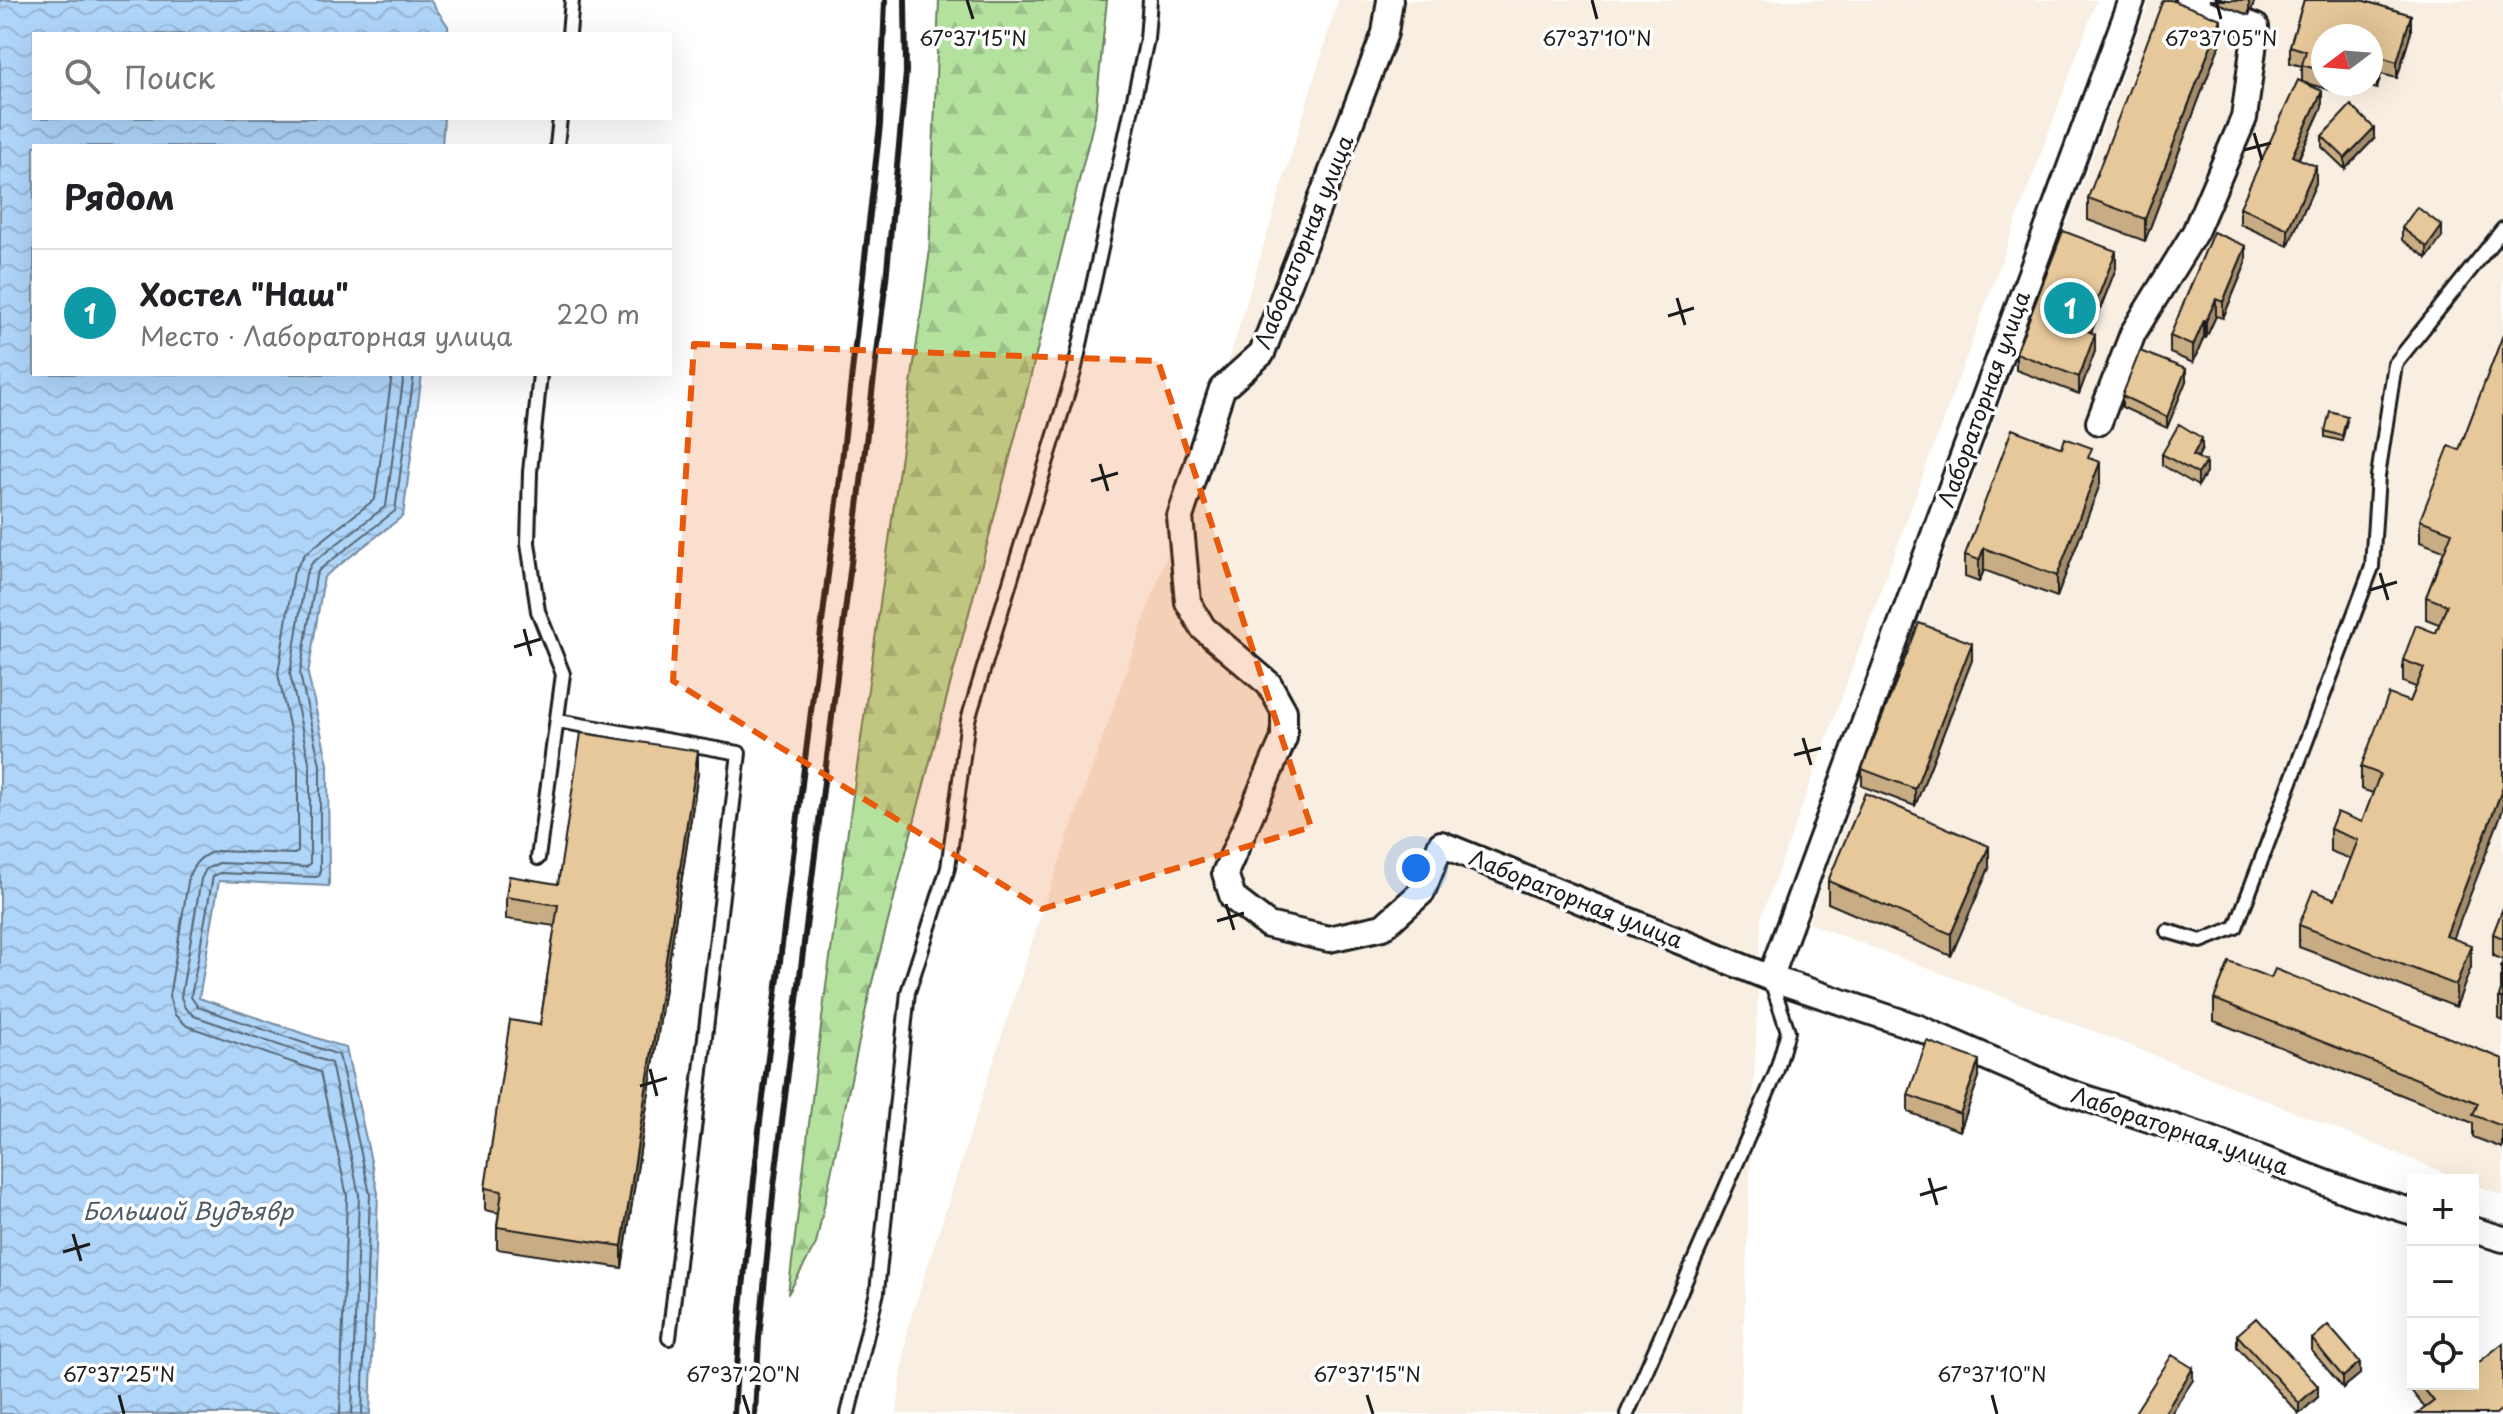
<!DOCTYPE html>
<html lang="ru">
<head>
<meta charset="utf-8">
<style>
	body { margin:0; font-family:"Playpen Sans",sans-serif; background:#f6f6f6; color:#202124 }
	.controls { position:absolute; right:24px; bottom:24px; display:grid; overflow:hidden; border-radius:0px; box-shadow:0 8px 32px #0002 }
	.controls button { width:72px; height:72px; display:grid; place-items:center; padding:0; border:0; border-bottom:2px solid #e0e0e0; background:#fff; color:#202124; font:40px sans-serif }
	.compass { position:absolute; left:2311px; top:24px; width:72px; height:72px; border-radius:50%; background:#fff; box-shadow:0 8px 32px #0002; rotate:254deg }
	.you { position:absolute; left:1416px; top:868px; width:28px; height:28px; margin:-20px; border:6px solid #fff; border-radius:50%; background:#1a73e8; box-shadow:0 0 0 12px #1a73e833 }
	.badge { display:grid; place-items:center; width:52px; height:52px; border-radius:50%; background:#ea580c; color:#fff; font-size:26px; font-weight:700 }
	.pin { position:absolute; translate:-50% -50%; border:4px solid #fff; box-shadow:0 2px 8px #0006 }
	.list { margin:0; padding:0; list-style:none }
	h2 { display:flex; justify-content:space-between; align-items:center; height:104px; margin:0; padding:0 32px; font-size:34px }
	h2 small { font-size:26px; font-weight:400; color:#757577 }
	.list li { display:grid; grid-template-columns:52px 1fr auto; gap:24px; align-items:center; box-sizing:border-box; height:128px; padding:0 32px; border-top:2px solid #e0e0e0 }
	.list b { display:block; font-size:30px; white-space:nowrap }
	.list p { margin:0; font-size:26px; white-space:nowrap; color:#757577 }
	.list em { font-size:26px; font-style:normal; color:#757577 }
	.icon { flex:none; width:44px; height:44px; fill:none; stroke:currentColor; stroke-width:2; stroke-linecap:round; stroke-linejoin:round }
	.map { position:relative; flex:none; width:2503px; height:1414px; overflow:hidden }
	.search { position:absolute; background:#fff; box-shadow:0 8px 32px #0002; left:32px; top:32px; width:640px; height:88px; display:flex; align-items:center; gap:20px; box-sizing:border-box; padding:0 28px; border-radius:0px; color:#757577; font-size:30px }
	.panel { position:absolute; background:#fff; box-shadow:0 8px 32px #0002; left:32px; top:144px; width:640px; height:232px; border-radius:0px }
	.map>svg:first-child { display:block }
	.built { fill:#f8eee1; fill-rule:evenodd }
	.forest { fill:url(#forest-firs); stroke:#687e5d; stroke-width:2 }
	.water { fill:url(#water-waves); stroke:#748ba1; stroke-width:2 }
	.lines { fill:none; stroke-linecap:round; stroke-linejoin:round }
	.shore { stroke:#576674; stroke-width:2 }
	.lane-casing { stroke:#1c1c1c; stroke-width:18 }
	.street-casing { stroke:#1c1c1c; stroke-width:30 }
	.lane { stroke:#fff; stroke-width:12 }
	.street { stroke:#fff; stroke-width:24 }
	.rail { stroke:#1c1c1c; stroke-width:6 }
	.wall { fill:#c7ac84; stroke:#1c1c1c; stroke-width:2 }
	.shaded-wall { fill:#a28c6c; stroke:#1c1c1c; stroke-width:2 }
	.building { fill:#e7c89a; stroke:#1c1c1c; stroke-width:2 }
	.marked { fill:#e8590c; fill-opacity:0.2; stroke:#e8590c; stroke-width:6; stroke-dasharray:16 10; stroke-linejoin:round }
	.ticks { fill:none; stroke:#1c1c1c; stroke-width:3 }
	.labels { text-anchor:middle; stroke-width:7; stroke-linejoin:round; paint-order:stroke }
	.street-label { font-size:22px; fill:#1c1c1c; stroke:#fff }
	.water-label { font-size:24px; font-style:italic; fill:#4f5d69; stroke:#fff }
	.ticks-label { font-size:20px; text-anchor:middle; fill:#1c1c1c; stroke:#fff; stroke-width:7; stroke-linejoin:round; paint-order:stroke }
</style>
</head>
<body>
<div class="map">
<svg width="2503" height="1414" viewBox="0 0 2503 1414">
	<defs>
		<pattern id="forest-firs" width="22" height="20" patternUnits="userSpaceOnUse" patternTransform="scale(2)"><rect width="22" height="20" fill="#b5e19e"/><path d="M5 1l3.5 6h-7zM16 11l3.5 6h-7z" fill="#9bc088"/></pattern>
		<pattern id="water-waves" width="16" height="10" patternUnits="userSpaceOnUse" patternTransform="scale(2)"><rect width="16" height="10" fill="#afd5f9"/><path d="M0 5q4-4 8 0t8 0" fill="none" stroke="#96b6d5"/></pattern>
	</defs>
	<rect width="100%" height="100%" fill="#fff"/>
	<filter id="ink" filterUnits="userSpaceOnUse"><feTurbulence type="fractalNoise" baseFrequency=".0125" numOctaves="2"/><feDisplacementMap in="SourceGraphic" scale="16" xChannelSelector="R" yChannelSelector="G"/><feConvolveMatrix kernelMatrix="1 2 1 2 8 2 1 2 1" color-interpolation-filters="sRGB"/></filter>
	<g filter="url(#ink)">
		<!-- built -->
		<path class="built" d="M 1338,0 L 2097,0 L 1761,918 L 1740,1414 L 897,1414 L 907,1330 L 1041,914 L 1189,492 Z
			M 2150,0 L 2503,0 L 2503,1196 L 2473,1184 L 2473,1180 L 2463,1180 L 2106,1036 L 1808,923 ZM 2323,36 L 2371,36 L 2371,84 L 2323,84 Z"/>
		<!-- forest -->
		<path class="forest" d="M 939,0 L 1107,0 L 1095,116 L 1022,411 L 870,990 L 816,1244 L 788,1294 L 826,986 L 929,257 Z"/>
		<!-- water -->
		<path class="water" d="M 0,0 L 430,0 L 448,26 L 448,34 L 34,34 L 34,118 L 444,118 L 442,146 L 34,146 L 34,374 L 422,374 L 403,516 L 324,577 L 308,674 L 328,764 L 329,886 L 219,881 L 199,998 L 346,1048 L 378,1193 L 370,1414 L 0,1414 Z"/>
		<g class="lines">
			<!-- shore -->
			<path class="shore" d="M 340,1414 L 347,1196 L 320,1072 L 187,1026 L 175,1015 L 169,997 L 189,876 C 194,862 203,854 217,851 L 294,854 L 298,852 L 298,767 L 278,674 L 294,572 L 305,554 L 375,499 L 392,374
				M 352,1414 L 359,1195 L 331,1063 L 194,1016 L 185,1008 L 181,997 L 201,879 L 206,869 L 219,863 L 306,867 L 310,864 L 310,766 L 290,674 L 306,574 L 312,563 L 386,506 L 404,374
				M 362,1414 L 370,1194 L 339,1055 L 198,1007 L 191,997 L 213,876 L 220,873 L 316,877 L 320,875 L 320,765 L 300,674 L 316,576 L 319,570 L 395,511 L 414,374"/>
			<defs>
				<path id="lane" d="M 569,34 L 572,0
					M 557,146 L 560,118
					M 558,721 L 739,753 L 669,1338
					M 538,858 L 563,674 L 538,611 L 528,543 L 530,472 L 540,374
					M 2167,931 L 2201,941 L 2236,927 L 2372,567 L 2378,476 L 2395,364 L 2503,229
					M 848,1414 L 877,1292 L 908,992 L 948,868 L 968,720 L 1074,372 L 1147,39 L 1150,0
					M 1627,1414 L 1776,1073 L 1788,1031 L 1770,978"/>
				<path id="street" d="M 1390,0 L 1385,33 L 1262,353 L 1222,389 L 1180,517 L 1188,602 L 1203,628 L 1269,684 L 1284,711 L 1284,738 L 1225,873 L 1233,898 L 1268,925 L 1329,939 L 1383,927 L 1422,892 L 1441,844 L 1770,978 L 1919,1028 L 2064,1091 L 2207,1138 L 2355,1194 L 2413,1212
					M 2099,422 L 2133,333 L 2195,232 L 2244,118 L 2256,27 L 2188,0
					M 1770,978 L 2132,0
					M 2473,1230 L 2503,1239"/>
			</defs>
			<!-- lane casing -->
			<use href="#lane" class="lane-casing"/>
			<!-- street casing -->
			<use href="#street" class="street-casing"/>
			<!-- lane -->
			<use href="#lane" class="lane"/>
			<!-- street -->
			<use href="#street" class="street"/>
			<!-- rail -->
			<path class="rail" d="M 734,1414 L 741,1308 L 759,1130 L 840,478 L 880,125 L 885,0
				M 755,1414 L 759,1338 L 774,1186 L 886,280 L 906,73 L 905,0"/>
		</g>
		<!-- wall -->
		<path class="wall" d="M 2209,0 L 2255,0 L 2249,15 Z
			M 2304,0 L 2361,0 L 2411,15 L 2411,32 L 2397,78 L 2381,74 L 2377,89 L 2362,84 L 2371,84 L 2371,36 L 2323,36 L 2323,84 L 2343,84 L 2341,93 L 2302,82 L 2302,66 L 2290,63 L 2290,46 Z
			M 2221,41 L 2145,241 L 2088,220 L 2088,198 Z
			M 2322,107 L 2299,158 L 2316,183 L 2288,246 L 2240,224 L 2240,207 Z
			M 2322,136 L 2374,139 L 2345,169 L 2322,147 Z
			M 2402,228 L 2442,237 L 2427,258 L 2402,240 Z
			M 2246,263 L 2223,318 L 2216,316 L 2206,338 L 2204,337 L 2193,363 L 2170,353 L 2170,336 Z
			M 2116,268 L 2091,333 L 2095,351 L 2079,394 L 2016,370 L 2016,353 Z
			M 2503,335 L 2503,809 L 2453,939 L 2471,967 L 2456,1007 L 2299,947 L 2299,925 L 2335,899 L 2351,859 L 2330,851 L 2330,829 L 2362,822 L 2373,793 L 2361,789 L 2361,767 L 2410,702 L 2416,687 L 2403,682 L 2403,660 L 2436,633 L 2439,624 L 2426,619 L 2426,597 L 2444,551 L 2420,542 L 2420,520 L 2459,450 Z
			M 2186,381 L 2167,428 L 2122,407 L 2122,396 Z
			M 2347,421 L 2342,441 L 2325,437 L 2325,431 Z
			M 2202,449 L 2198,457 L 2206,473 L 2198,486 L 2162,465 L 2162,454 Z
			M 2092,459 L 2100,484 L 2057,597 L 1984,570 L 1979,582 L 1965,577 L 1965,555 Z
			M 1972,660 L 1915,806 L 1862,786 L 1862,769 Z
			M 698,773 L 622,1268 L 497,1249 L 497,1227 L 499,1213 L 485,1210 L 485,1188 L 540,1025 L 555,926 L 506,919 L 506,897 L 558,884 Z
			M 1989,868 L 1951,956 L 1828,903 L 1828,881 Z
			M 2503,908 L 2503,960 L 2493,956 L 2493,934 Z
			M 2503,960 L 2503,1021 L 2499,1019 L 2499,997 L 2502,988 L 2501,988 L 2501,966 Z
			M 2214,999 L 2503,1059 L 2502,1148 L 2473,1137 L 2473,1123 L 2214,1021 Z
			M 1979,1077 L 1960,1131 L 1908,1112 L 1908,1095 Z
			M 2237,1335 L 2318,1397 L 2299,1414 L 2237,1347 Z
			M 2312,1339 L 2360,1374 L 2343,1388 L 2312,1351 Z
			M 2413,1370 L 2413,1384 L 2473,1384 L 2425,1408 L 2410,1389 L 2410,1372 Z"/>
		<!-- shaded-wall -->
		<path class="shaded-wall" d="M 2249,0 L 2255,0 L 2249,15 Z
			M 2411,15 L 2411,32 L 2397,78 L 2397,62 Z
			M 2221,19 L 2221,41 L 2145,241 L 2145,219 Z
			M 2381,57 L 2381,74 L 2377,89 L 2377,72 Z
			M 2322,91 L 2322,107 L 2292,172 L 2292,156 Z
			M 2374,128 L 2374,139 L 2345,169 L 2345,158 Z
			M 2316,166 L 2316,183 L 2288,246 L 2288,229 Z
			M 2442,226 L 2442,237 L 2427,258 L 2427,247 Z
			M 2246,246 L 2246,263 L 2223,318 L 2223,302 Z
			M 2116,251 L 2116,268 L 2085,347 L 2085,330 Z
			M 2216,299 L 2216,316 L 2206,338 L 2206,321 Z
			M 2204,320 L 2204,337 L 2193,363 L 2193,346 Z
			M 2095,334 L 2095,351 L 2079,394 L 2079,377 Z
			M 2186,369 L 2186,381 L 2167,428 L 2167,417 Z
			M 2202,438 L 2202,449 L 2193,466 L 2193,455 Z
			M 2100,462 L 2100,484 L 2057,597 L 2057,576 Z
			M 2206,462 L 2206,473 L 2198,486 L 2198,474 Z
			M 1984,548 L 1984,570 L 1979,582 L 1979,560 Z
			M 1972,643 L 1972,660 L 1915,806 L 1915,789 Z
			M 698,751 L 698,773 L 622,1268 L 622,1246 Z
			M 2503,787 L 2503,809 L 2446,958 L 2446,936 Z
			M 1989,846 L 1989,868 L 1951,956 L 1951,934 Z
			M 2471,945 L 2471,967 L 2456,1007 L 2456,985 Z
			M 1979,1060 L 1979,1077 L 1960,1131 L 1960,1114 Z
			M 2503,1123 L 2503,1145 L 2502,1148 L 2502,1126 Z
			M 2360,1362 L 2360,1374 L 2343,1388 L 2343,1377 Z
			M 2193,1368 L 2193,1380 L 2171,1414 L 2164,1414 Z
			M 2318,1386 L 2318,1397 L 2299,1414 L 2299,1403 Z"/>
		<!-- building -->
		<path class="building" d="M 2163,0 L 2171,0 L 2221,19 L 2145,219 L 2088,198 Z
			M 2304,0 L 2361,0 L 2411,15 L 2397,62 L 2381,57 L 2377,72 L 2371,70 L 2371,36 L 2323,36 L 2323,71 L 2302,65 L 2306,51 L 2290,46 Z
			M 2298,80 L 2322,91 L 2292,156 L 2316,166 L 2288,229 L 2240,207 Z
			M 2351,105 L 2374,128 L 2345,158 L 2322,136 Z
			M 2417,207 L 2442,226 L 2427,247 L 2402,228 Z
			M 2063,231 L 2116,251 L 2085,330 L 2095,334 L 2079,377 L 2016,353 Z
			M 2213,232 L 2246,246 L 2223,302 L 2216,299 L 2206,321 L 2204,320 L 2193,346 L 2170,336 Z
			M 2503,335 L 2503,787 L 2446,936 L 2471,945 L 2456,985 L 2299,925 L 2313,890 L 2335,899 L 2358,840 L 2330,829 L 2337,812 L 2362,822 L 2380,774 L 2361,767 L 2389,694 L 2410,702 L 2424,668 L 2403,660 L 2416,625 L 2436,633 L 2447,605 L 2426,597 L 2452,532 L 2420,520 L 2449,446 L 2459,450 Z
			M 2140,351 L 2186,369 L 2167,417 L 2122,396 Z
			M 2330,411 L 2347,416 L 2342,436 L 2325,431 Z
			M 2179,424 L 2202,438 L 2193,455 L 2206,462 L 2198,474 L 2162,454 Z
			M 2012,429 L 2062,448 L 2065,438 L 2092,448 L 2088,458 L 2100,462 L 2057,576 L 1984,548 L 1979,560 L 1965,555 Z
			M 1919,623 L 1972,643 L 1915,789 L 1862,769 Z
			M 581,733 L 698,751 L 622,1246 L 497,1227 L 502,1191 L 485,1188 L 510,1020 L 540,1025 L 558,905 L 506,897 L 509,876 L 558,884 Z
			M 1865,793 L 1989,846 L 1951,934 L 1828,881 Z
			M 2503,908 L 2503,938 L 2493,934 Z
			M 2229,962 L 2271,978 L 2275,969 L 2503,1059 L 2503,1123 L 2502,1126 L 2473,1115 L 2478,1103 L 2214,999 Z
			M 2503,985 L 2503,999 L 2499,997 Z
			M 1927,1041 L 1979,1060 L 1960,1114 L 1908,1095 Z
			M 2256,1318 L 2318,1386 L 2299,1403 L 2237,1335 Z
			M 2328,1325 L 2360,1362 L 2343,1377 L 2312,1339 Z
			M 2503,1343 L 2503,1408 L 2496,1414 L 2417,1414 L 2434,1401 L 2420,1384 L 2473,1384 L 2473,1367 Z
			M 2172,1355 L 2193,1368 L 2164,1414 L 2134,1414 Z"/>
	</g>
	<!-- marked area -->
	<path class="marked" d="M 694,344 L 1158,361 L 1311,827 L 1042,909 L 673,681 Z"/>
	<!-- ticks -->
	<path class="ticks" d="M 967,0 L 973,19M 1592,0 L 1597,19M 2216,0 L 2221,19M 2254,133 L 2262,160M 2244,150 L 2271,143M 1677,298 L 1685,325M 1668,316 L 1694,308M 1100,464 L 1108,491M 1091,481 L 1118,473M 2380,573 L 2388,600M 2370,590 L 2397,582M 524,629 L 531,656M 514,647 L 541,639M 1803,738 L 1811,765M 1794,755 L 1821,748M 1226,904 L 1234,930M 1217,921 L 1244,913M 650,1069 L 657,1096M 640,1086 L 667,1078M 1929,1178 L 1937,1205M 1920,1195 L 1947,1187M 73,1234 L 81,1261M 63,1252 L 90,1244M 119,1395 L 124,1414M 743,1395 L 749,1414M 1367,1395 L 1373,1414M 1992,1395 L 1997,1414"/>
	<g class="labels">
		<!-- street labels -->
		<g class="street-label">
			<text transform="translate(1304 242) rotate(-68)" y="8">Лабораторная улица</text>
			<text transform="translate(1984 399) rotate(-70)" y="8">Лабораторная улица</text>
			<text transform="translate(1576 899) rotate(22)" y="8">Лабораторная улица</text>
			<text transform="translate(2180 1131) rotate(19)" y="8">Лабораторная улица</text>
		</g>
		<!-- water labels -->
		<g class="water-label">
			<text x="188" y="1220">Большой Вудъявр</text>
		</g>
	</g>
	<g class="ticks-label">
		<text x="973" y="46">67°37'15"N</text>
		<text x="1597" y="46">67°37'10"N</text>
		<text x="2221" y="46">67°37'05"N</text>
		<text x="119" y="1382">67°37'25"N</text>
		<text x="743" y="1382">67°37'20"N</text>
		<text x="1367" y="1382">67°37'15"N</text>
		<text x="1992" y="1382">67°37'10"N</text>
	</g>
</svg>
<div class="controls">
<button>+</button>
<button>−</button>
<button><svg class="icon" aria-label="locate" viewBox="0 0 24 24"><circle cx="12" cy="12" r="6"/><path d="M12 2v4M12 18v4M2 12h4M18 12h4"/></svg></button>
</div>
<svg class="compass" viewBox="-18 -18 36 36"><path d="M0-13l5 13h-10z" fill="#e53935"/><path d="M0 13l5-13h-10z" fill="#757577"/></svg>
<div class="you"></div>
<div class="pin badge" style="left:2070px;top:308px;background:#0f9aa8">1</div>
<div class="search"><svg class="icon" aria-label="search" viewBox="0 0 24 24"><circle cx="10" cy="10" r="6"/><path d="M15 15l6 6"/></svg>Поиск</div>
<section class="panel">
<h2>Рядом<small></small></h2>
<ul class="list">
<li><span class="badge" style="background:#0f9aa8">1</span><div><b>Хостел &quot;Наш&quot;</b><p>Место · Лабораторная улица</p></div><em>220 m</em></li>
</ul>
</section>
</div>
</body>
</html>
